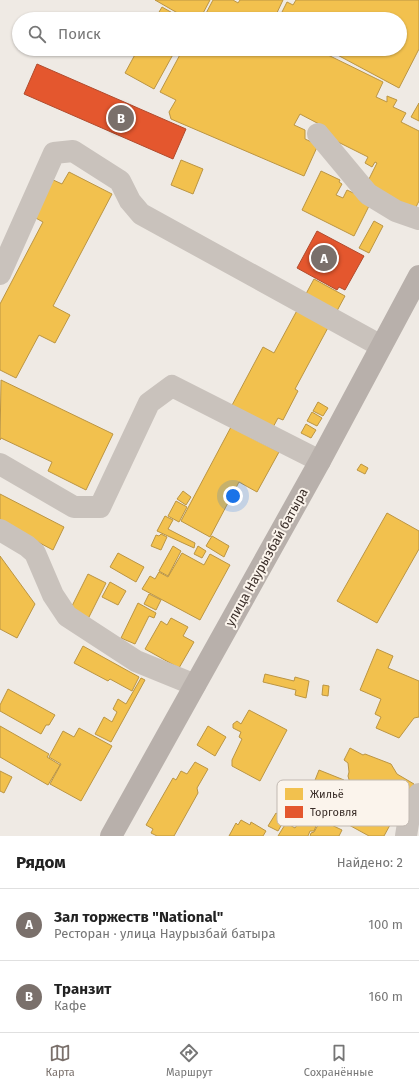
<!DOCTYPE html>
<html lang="ru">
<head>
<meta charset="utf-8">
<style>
	body { margin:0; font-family:"Fira Sans",sans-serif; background:#f6f6f6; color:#222 }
	.you { position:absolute; left:233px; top:496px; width:14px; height:14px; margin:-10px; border:3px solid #fff; border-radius:50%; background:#1a73e8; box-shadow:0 0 0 6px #1a73e833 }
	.badge { display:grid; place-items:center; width:26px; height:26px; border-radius:50%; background:#7a706b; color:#fff; font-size:13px; font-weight:700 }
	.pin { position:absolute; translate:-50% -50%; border:2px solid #fff; box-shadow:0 1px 4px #0006 }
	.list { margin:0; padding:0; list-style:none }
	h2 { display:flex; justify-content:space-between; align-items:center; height:52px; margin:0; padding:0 16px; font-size:17px }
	h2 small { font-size:13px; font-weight:400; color:#767676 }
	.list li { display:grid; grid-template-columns:26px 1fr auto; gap:12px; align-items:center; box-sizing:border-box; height:72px; padding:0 16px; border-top:1px solid #e0e0e0 }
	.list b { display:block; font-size:15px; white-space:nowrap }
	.list p { margin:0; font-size:13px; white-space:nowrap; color:#767676 }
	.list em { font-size:13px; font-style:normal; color:#767676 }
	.icon { flex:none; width:22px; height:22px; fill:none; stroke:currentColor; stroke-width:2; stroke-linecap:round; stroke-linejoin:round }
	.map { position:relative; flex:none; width:419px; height:836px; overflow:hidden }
	.search { position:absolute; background:#fff; box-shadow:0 1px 3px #0004; left:12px; right:12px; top:12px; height:44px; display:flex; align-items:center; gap:10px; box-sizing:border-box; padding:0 14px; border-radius:22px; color:#767676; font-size:15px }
	.sheet { height:196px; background:#fff }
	nav { display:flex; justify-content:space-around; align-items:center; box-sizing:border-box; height:56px; border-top:1px solid #e0e0e0; background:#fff; font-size:11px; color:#767676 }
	nav a { display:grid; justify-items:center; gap:2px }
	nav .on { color:#7a706b }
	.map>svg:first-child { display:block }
	.homes { fill:#f2c14e; stroke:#bb9543 }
	.shops { fill:#e4572e; stroke:#b14b2d }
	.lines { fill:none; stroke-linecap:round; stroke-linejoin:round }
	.minor { stroke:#c9c2bc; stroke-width:22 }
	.major { stroke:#b8b0ab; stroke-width:22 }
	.labels { text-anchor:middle; stroke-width:4; stroke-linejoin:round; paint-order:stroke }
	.street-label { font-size:13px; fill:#3b2f2a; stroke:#fbf4ec }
	.key { fill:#fbf4ec; stroke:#c1b9b2; stroke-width:1 }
	.key-label { font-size:11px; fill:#3b2f2a }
</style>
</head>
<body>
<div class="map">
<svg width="419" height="836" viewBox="0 0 419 836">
	<rect width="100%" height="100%" fill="#efeae4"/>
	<!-- homes -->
	<path class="homes" d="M 155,0 L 210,0 L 200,19 L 188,19 Z
		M 213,0 L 233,0 L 238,3 L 240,0 L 283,0 L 274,19 L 203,19 Z
		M 296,0 L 419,0 L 419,49 L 399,88 L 330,51 L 330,49 L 400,49 L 400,19 L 291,19 L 281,14 L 287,2 L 293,5 Z
		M 162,7 L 183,19 L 155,19 Z
		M 138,49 L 176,49 L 154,89 L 125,73 Z
		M 183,49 L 329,49 L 328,55 L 383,82 L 376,97 L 387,102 L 387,96 L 397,100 L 393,107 L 406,113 L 401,122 L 419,131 L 419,201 L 415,209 L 366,185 L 377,163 L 375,162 L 372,167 L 365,163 L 368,157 L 316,131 L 319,124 L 300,114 L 294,125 L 305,130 L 305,139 L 318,145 L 304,176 L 171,119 L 169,112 L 176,100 L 160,92 Z
		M 419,103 L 419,121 L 411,117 Z
		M 181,160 L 203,169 L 193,194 L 171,185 Z
		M 321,171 L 340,180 L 339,182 L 342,184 L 336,195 L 343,198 L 347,190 L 362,197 L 360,201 L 369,206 L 354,236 L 302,210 Z
		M 69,172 L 112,194 L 53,306 L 70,315 L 55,343 L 39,335 L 16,378 L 0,370 L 0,304 L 43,222 L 32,216 L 51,179 L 62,184 Z
		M 374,221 L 383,226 L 369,253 L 359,248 Z
		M 314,279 L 345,296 L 295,389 L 298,391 L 283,420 L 278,418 L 271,431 L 230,409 L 263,347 L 274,353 Z
		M 1,380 L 113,434 L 86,490 L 48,471 L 52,462 L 1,438 L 0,440 Z
		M 318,402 L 328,408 L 323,416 L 313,411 Z
		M 312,412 L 322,418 L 317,426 L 307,421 Z
		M 306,424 L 316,430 L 311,438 L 301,433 Z
		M 231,427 L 279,452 L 257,492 L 239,482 L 210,537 L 181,521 Z
		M 361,464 L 368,468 L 365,474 L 357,470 Z
		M 183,491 L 191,497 L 186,505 L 177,499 Z
		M 0,494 L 64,527 L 53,550 L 0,522 Z
		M 176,501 L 187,507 L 179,522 L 168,516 Z
		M 387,513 L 419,531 L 419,549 L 377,623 L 337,601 Z
		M 165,516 L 173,520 L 168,529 L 195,543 L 194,548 L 157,531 Z
		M 161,534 L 167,537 L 161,550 L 151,546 L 156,535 L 159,536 Z
		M 212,536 L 229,546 L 224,557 L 206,546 Z
		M 173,546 L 181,551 L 168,576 L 159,571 Z
		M 198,546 L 206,551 L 202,558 L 194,554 Z
		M 118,553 L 144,567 L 136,582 L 110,567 Z
		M 182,553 L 204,565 L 210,554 L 230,565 L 200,620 L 142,589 L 150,576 L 155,579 L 159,572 L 168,577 Z
		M 0,556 L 35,604 L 17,638 L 0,629 Z
		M 88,574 L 106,583 L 87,621 L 69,612 Z
		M 110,582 L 126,591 L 118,605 L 102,597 Z
		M 149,594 L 161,600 L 156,610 L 144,604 Z
		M 138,603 L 156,613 L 154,618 L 149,616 L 135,644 L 121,638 Z
		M 171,618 L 188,627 L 183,636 L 194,642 L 179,668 L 145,649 L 161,621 L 167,625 Z
		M 83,646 L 139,677 L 132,691 L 110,679 L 108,681 L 74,663 Z
		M 377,649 L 393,656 L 388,668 L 419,681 L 419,717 L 414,718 L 399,738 L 376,728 L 381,717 L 375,714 L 381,699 L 360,690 Z
		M 265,674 L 294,681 L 295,677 L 309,681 L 306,698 L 295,695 L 296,690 L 263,682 Z
		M 141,678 L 145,680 L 111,742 L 95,734 L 104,717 L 112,722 L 117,712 L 113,709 L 118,699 L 126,704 Z
		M 323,685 L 329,686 L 328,696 L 322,695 Z
		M 8,689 L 55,715 L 49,725 L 46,725 L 41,734 L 0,711 L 0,705 Z
		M 249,710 L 287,730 L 260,781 L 232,766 L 232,760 L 242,739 L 239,737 L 241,732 L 233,728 L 233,724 L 237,721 L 241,724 Z
		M 0,726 L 49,754 L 47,757 L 60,765 L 48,785 L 0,757 Z
		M 208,726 L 226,737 L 215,756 L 197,745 Z
		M 79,728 L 112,746 L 81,801 L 50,784 L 61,764 L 49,757 L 63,731 L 74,737 Z
		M 350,748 L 363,755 L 365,754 L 391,764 L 397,774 L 414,784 L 399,811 L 350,783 L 348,776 L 349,772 L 348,763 L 344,760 Z
		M 195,762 L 208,769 L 197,788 L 198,793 L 174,836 L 157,836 L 151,833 L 153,829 L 146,825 L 173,778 L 176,780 L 181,771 L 187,774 Z
		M 319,770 L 344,780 L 332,810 L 321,809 L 308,798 Z
		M 0,771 L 12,777 L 4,793 L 0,791 Z
		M 363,795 L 396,814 L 384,836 L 369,836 L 349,825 L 350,820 L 345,817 L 350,809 L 354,811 Z
		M 276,813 L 285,819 L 278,831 L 268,826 Z
		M 241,820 L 250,825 L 251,822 L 266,831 L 263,836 L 229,836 L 236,823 L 238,825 Z
		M 321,820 L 342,830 L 339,836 L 310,836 L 311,833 L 314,832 Z
		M 300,821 L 306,824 L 307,821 L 316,826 L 314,831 L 310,831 L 308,836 L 278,836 L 286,823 L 295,828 Z"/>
	<!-- shops -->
	<path class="shops" d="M 37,64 L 186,129 L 173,159 L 24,94 Z
		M 317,231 L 364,256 L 345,290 L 339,287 L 337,290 L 297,268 Z"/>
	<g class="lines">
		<!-- minor -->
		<path class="minor" d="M 318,134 L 368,194 L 396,211 L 419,219
			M 0,274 L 54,153 L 73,151 L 120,181 L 130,201 L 141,214 L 381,346
			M 0,464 L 74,507 L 100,507 L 149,403 L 172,386 L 320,461
			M 0,530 L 27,546 L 35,553 L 53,595 L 67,616 L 136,661 L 195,685
			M 406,836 L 410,811 L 419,794"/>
		<!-- major -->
		<path class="major" d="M 111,836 L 320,461 L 419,276"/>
	</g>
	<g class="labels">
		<!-- street labels -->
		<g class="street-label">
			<text transform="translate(266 557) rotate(-61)" y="5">улица Наурызбай батыра</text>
		</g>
	</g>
	<!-- legend -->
	<rect x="277" y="780" width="132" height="46" rx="6" class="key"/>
	<rect x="285" y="788" width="18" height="12" fill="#f2c14e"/>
	<rect x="285" y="806" width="18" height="12" fill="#e4572e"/>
	<g class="key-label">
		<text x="310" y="798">Жильё</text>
		<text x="310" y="816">Торговля</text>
	</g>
</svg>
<div class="you"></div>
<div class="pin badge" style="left:324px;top:258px">A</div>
<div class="pin badge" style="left:121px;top:118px">B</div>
<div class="search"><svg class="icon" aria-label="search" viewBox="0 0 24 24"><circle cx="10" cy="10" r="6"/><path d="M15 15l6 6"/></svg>Поиск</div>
</div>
<section class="sheet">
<h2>Рядом<small>Найдено: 2</small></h2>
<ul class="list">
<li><span class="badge">A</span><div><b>Зал торжеств &quot;National&quot;</b><p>Ресторан · улица Наурызбай батыра</p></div><em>100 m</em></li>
<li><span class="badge">B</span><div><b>Транзит</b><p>Кафе</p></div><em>160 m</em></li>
</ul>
</section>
<nav>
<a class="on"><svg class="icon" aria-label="map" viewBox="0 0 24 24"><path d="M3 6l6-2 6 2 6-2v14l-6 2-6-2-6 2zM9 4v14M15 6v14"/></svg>Карта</a>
<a><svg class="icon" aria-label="directions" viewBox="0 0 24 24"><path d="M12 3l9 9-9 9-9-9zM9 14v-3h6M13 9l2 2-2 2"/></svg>Маршрут</a>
<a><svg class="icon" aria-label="saved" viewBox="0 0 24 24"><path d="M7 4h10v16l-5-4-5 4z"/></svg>Сохранённые</a>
</nav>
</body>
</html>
